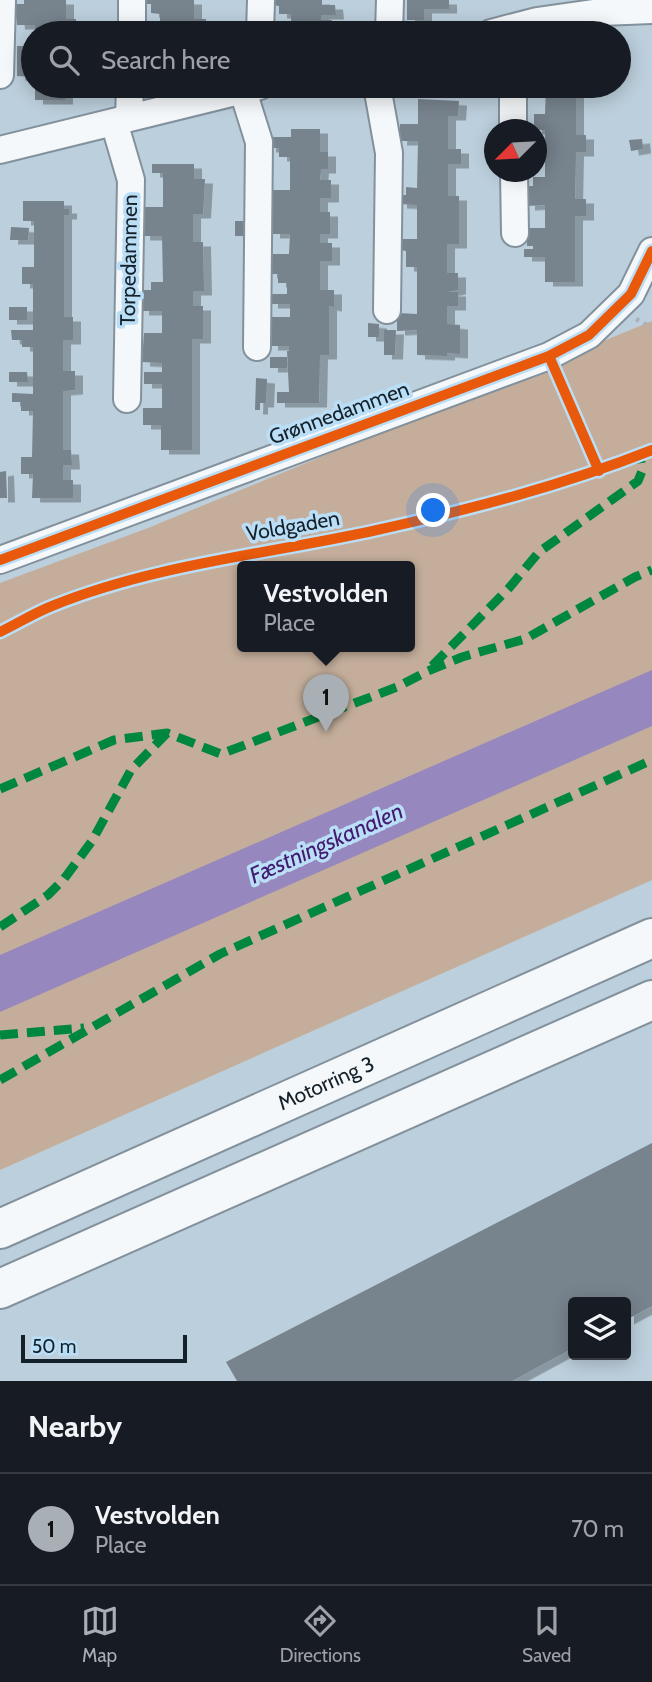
<!DOCTYPE html>
<html lang="en">
<head>
<meta charset="utf-8">
<style>
	body { margin:0; font-family:Cabin,sans-serif; background:#20242c; color:#f1f3f6 }
	.controls { position:absolute; right:21px; bottom:21px; display:grid; overflow:hidden; border-radius:7px; box-shadow:0 4px 18px #0003 }
	.controls button { width:63px; height:63px; display:grid; place-items:center; padding:0; border:0; border-bottom:2px solid #363941; background:#171b24; color:#f1f3f6; font:35px sans-serif }
	.compass { position:absolute; left:484px; top:119px; width:63px; height:63px; border-radius:50%; background:#171b24; box-shadow:0 4px 18px #0003; rotate:246deg }
	.scale { position:absolute; left:21px; bottom:18px; width:166px; box-sizing:border-box; padding-left:7px; border:4px solid #14212a; border-top:0; font-size:19px; line-height:24px; white-space:nowrap; color:#14212a; -webkit-text-stroke:5px #bbdef7; paint-order:stroke }
	.you { position:absolute; left:434px; top:511px; width:24px; height:24px; margin:-18px; border:5px solid #fff; border-radius:50%; background:#1a73e8; box-shadow:0 0 0 10px #1a73e833 }
	.badge { display:grid; place-items:center; width:46px; height:46px; border-radius:50%; background:#a8b0b6; color:#111; font-size:23px; font-weight:700 }
	.pin { position:absolute; translate:-50% -58px; filter:drop-shadow(0 2px 4px #0008) }
	.pin::after { content:''; position:absolute; top:37px; width:24px; height:21px; background:inherit; clip-path:polygon(0 0,100% 0,50% 100%) }
	.popup { position:absolute; left:237px; top:561px; width:178px; height:91px; box-sizing:border-box; display:grid; place-content:center; border-radius:7px; background:#171b24; filter:drop-shadow(0 2px 5px #0005); font-size:23px; white-space:nowrap; color:#9ea1a6 }
	.popup b { font-size:26px; color:#f1f3f6 }
	.popup::after { content:''; position:absolute; left:50%; top:100%; margin-left:-14px; border:14px solid transparent; border-top-color:#171b24 }
	.list { margin:0; padding:0; list-style:none }
	h2 { display:flex; justify-content:space-between; align-items:center; height:91px; margin:0; padding:0 28px; font-size:30px }
	h2 small { font-size:23px; font-weight:400; color:#9ea1a6 }
	.list li { display:grid; grid-template-columns:46px 1fr auto; gap:21px; align-items:center; box-sizing:border-box; height:112px; padding:0 28px; border-top:2px solid #363941 }
	.list b { display:block; font-size:26px; white-space:nowrap }
	.list p { margin:0; font-size:23px; white-space:nowrap; color:#9ea1a6 }
	.list em { font-size:23px; font-style:normal; color:#9ea1a6 }
	.icon { flex:none; width:38px; height:38px; fill:none; stroke:currentColor; stroke-width:2; stroke-linecap:round; stroke-linejoin:round }
	.map { position:relative; flex:none; width:652px; height:1381px; overflow:hidden }
	.search { position:absolute; background:#171b24; box-shadow:0 4px 18px #0003; left:21px; right:21px; top:21px; height:77px; display:flex; align-items:center; gap:18px; box-sizing:border-box; padding:0 24px; border-radius:38px; color:#9ea1a6; font-size:26px }
	.sheet { height:203px; background:#171b24 }
	nav { display:flex; justify-content:space-around; align-items:center; box-sizing:border-box; height:98px; border-top:2px solid #363941; background:#171b24; font-size:19px; color:#9ea1a6 }
	nav a { display:grid; justify-items:center; gap:4px }
	nav .on { color:#a8b0b6 }
	.map>svg:first-child { display:block }
	.green { fill:#c4ae9b; fill-rule:evenodd }
	.water { fill:#9688bf }
	.building { fill:#77838d; filter:url(#shadow) }
	.lines { fill:none; stroke-linecap:round; stroke-linejoin:round }
	.street-casing { stroke:#83919c; stroke-width:30 }
	.highway-casing { stroke:#83919c; stroke-width:42 }
	.path { stroke:#abb1b6; stroke-width:4.5; stroke-dasharray:3.5 5; stroke-linecap:butt }
	.street { stroke:#f5f8fa; stroke-width:26 }
	.highway { stroke:#f5f8fa; stroke-width:38 }
	.quiet { stroke:#00873e; stroke-width:9; stroke-dasharray:18 9; stroke-linecap:butt }
	.cycleway-casing { stroke:#bbdef7; stroke-width:15 }
	.cycleway { stroke:#e8590c; stroke-width:10 }
	.labels { text-anchor:middle; stroke-width:7; stroke-linejoin:round; paint-order:stroke }
	.street-label { font-size:21px; fill:#14212a; stroke:#bbdef7 }
	.water-label { font-size:23px; font-style:italic; fill:#431a72; stroke:#bbdef7 }
</style>
</head>
<body>
<div class="map">
<svg width="652" height="1381" viewBox="0 0 652 1381">
	<defs>
		<filter id="shadow"><feDropShadow dx="8" dy="4.5" stdDeviation="0" flood-color="#0004"/></filter>
	</defs>
	<rect width="100%" height="100%" fill="#bccfdc"/>
	<!-- green -->
	<path class="green" d="M 652,321 L 652,880 L 0,1170 L 0,583 L 148,528 ZM 242,566 L 410,566 L 410,646 L 242,646 Z"/>
	<!-- water -->
	<path class="water" d="M 652,670 L 652,726 L 0,1012 L 0,955 Z"/>
	<!-- building -->
	<path class="building" d="M 24,0 L 66,0 L 66,19 L 76,19 L 76,33 L 35,33 L 35,25 L 17,25 L 15,4 L 24,4 Z
		M 145,0 L 194,0 L 194,19 L 206,19 L 206,33 L 164,33 L 164,25 L 160,25 L 160,14 L 151,13 L 151,4 L 145,4 Z
		M 272,0 L 322,0 L 322,5 L 335,5 L 336,15 L 321,15 L 321,20 L 332,20 L 332,33 L 291,33 L 291,14 L 279,14 L 279,6 L 272,5 Z
		M 407,0 L 449,0 L 449,9 L 424,9 L 424,20 L 407,20 Z
		M 17,46 L 33,46 L 33,77 L 17,76 Z
		M 35,86 L 65,86 L 65,100 L 35,100 Z
		M 546,86 L 576,86 L 576,135 L 586,135 L 586,152 L 576,152 L 575,199 L 586,199 L 586,216 L 575,216 L 575,282 L 545,282 L 545,257 L 524,257 L 524,249 L 533,249 L 533,246 L 527,246 L 527,228 L 545,228 L 545,205 L 527,206 L 527,186 L 533,186 L 533,177 L 545,177 L 545,130 L 534,130 L 534,114 L 545,114 Z
		M 418,99 L 459,101 L 458,116 L 448,116 L 448,149 L 461,149 L 461,164 L 448,164 L 448,196 L 459,196 L 459,244 L 447,244 L 447,273 L 458,273 L 458,290 L 448,292 L 458,292 L 458,306 L 447,306 L 447,324 L 460,325 L 460,354 L 447,353 L 447,356 L 417,355 L 417,330 L 397,331 L 397,313 L 417,314 L 417,267 L 406,267 L 406,251 L 400,250 L 400,239 L 417,239 L 417,205 L 399,204 L 399,195 L 406,195 L 406,187 L 417,188 L 418,141 L 399,141 L 400,124 L 418,124 Z
		M 291,129 L 320,129 L 320,152 L 328,152 L 328,169 L 321,169 L 320,180 L 331,180 L 331,198 L 320,198 L 320,212 L 330,212 L 330,234 L 320,234 L 320,243 L 332,243 L 332,261 L 320,261 L 320,290 L 334,290 L 334,307 L 329,306 L 329,355 L 320,355 L 319,403 L 277,403 L 277,392 L 289,392 L 287,351 L 289,351 L 289,346 L 270,346 L 270,317 L 290,317 L 290,304 L 270,304 L 270,294 L 287,294 L 287,283 L 278,283 L 278,274 L 269,274 L 269,266 L 272,266 L 272,254 L 289,254 L 290,234 L 272,234 L 272,220 L 270,220 L 270,190 L 290,190 L 290,157 L 279,157 L 279,148 L 268,148 L 268,137 L 291,137 Z
		M 642,139 L 643,149 L 631,151 L 629,140 Z
		M 152,164 L 194,164 L 194,179 L 205,179 L 203,214 L 193,214 L 193,242 L 203,242 L 204,291 L 193,291 L 193,306 L 203,306 L 203,339 L 192,339 L 192,450 L 161,450 L 161,425 L 143,425 L 143,408 L 162,408 L 162,384 L 144,384 L 144,372 L 162,372 L 162,363 L 142,362 L 144,333 L 162,333 L 162,311 L 141,311 L 141,290 L 151,290 L 151,282 L 163,282 L 162,236 L 142,236 L 143,207 L 163,207 L 163,173 L 152,173 Z
		M 23,201 L 64,201 L 64,209 L 69,209 L 69,215 L 64,215 L 64,317 L 73,317 L 73,340 L 63,340 L 63,371 L 75,371 L 75,390 L 63,391 L 63,450 L 71,450 L 72,465 L 63,465 L 63,480 L 73,480 L 73,498 L 32,498 L 33,474 L 21,474 L 21,457 L 32,457 L 33,411 L 21,411 L 21,402 L 12,402 L 12,393 L 33,394 L 33,347 L 22,347 L 22,340 L 12,340 L 11,330 L 33,330 L 33,284 L 22,284 L 22,267 L 34,267 L 34,221 L 23,221 Z
		M 235,221 L 245,221 L 245,236 L 235,236 Z
		M 11,227 L 29,228 L 28,240 L 10,240 Z
		M 9,307 L 27,307 L 27,320 L 9,320 Z
		M 368,323 L 379,324 L 379,337 L 368,337 Z
		M 384,330 L 396,330 L 395,355 L 384,355 Z
		M 270,357 L 287,357 L 287,368 L 270,368 Z
		M 9,372 L 27,372 L 28,382 L 9,382 Z
		M 256,378 L 267,379 L 266,403 L 260,403 L 260,410 L 255,410 Z
		M 6,471 L 7,498 L 0,498 L 0,472 Z
		M 652,1143 L 652,1306 L 626,1320 L 626,1302 L 573,1302 L 573,1348 L 512,1381 L 237,1381 L 226,1362 Z"/>
	<g class="lines">
		<defs>
			<path id="street" d="M 132,33 L 132,0
				M 260,33 L 261,0
				M 389,33 L 390,0
				M 491,33 L 537,21 L 601,12 L 652,10
				M 0,75 L 2,0
				M 377,86 L 389,153 L 387,310
				M 513,86 L 513,130
				M 243,91 L 259,142 L 257,347
				M 129,118 L 130,86
				M 114,122 L 131,180 L 127,399
				M 0,150 L 260,86
				M 514,172 L 515,233
				M 0,560 L 549,356 L 589,335 L 631,294 L 652,251"/>
			<g id="highway">
				<path id="s1" d="M 0,1229 L 652,938"/>
				<path d="M 0,1289 L 652,1000"/>
			</g>
		</defs>
		<!-- street casing -->
		<use href="#street" class="street-casing"/>
		<!-- highway casing -->
		<use href="#highway" class="highway-casing"/>
		<!-- path -->
		<path class="path" d="M 636,319 L 652,328"/>
		<!-- street -->
		<use href="#street" class="street"/>
		<!-- highway -->
		<use href="#highway" class="highway"/>
		<!-- quiet -->
		<path class="quiet" d="M 432,666 L 509,588 L 539,552 L 638,481 L 642,471 L 640,455
			M 0,789 L 114,740 L 167,733 L 221,754 L 397,687 L 428,671 L 462,657 L 525,639 L 635,577 L 652,570
			M 0,927 L 48,895 L 64,879 L 92,841 L 131,770 L 167,733
			M 0,1035 L 84,1028
			M 0,1080 L 220,954 L 652,760"/>
		<defs>
			<path id="cycleway" d="M 549,356 L 599,471
				M 0,560 L 549,356 L 589,335 L 631,294 L 652,251
				M 0,632 C 17,624 34,613 52,606 C 156,564 269,554 377,530 C 472,509 561,486 652,450"/>
		</defs>
		<!-- cycleway casing -->
		<use href="#cycleway" class="cycleway-casing"/>
		<!-- cycleway -->
		<use href="#cycleway" class="cycleway"/>
	</g>
	<g class="labels">
		<!-- street labels -->
		<g class="street-label">
			<text transform="translate(129 260) rotate(-89)" y="7">Torpedammen</text>
			<text transform="translate(339 413) rotate(-20)" y="7">Grønnedammen</text>
			<text transform="translate(293 526) rotate(-10)" y="7">Voldgaden</text>
			<text dy="7" stroke="none"><textPath href="#s1" startOffset="357">Motorring 3</textPath></text>
		</g>
		<!-- water labels -->
		<g class="water-label">
			<text transform="translate(326 843) rotate(-24)" y="8">Fæstningskanalen</text>
		</g>
	</g>
</svg>
<div class="controls">
<button><svg class="icon" aria-label="layers" viewBox="0 0 24 24"><path d="M12 4l9 5-9 5-9-5zM3 14l9 5 9-5"/></svg></button>
</div>
<svg class="compass" viewBox="-18 -18 36 36"><path d="M0-13l5 13h-10z" fill="#e53935"/><path d="M0 13l5-13h-10z" fill="#9ea1a6"/></svg>
<div class="scale">50 m</div>
<div class="you"></div>
<div class="pin badge" style="left:326px;top:732px">1</div>
<div class="popup"><b>Vestvolden</b>Place</div>
<div class="search"><svg class="icon" aria-label="search" viewBox="0 0 24 24"><circle cx="10" cy="10" r="6"/><path d="M15 15l6 6"/></svg>Search here</div>
</div>
<section class="sheet">
<h2>Nearby<small></small></h2>
<ul class="list">
<li><span class="badge">1</span><div><b>Vestvolden</b><p>Place</p></div><em>70 m</em></li>
</ul>
</section>
<nav>
<a class="on"><svg class="icon" aria-label="map" viewBox="0 0 24 24"><path d="M3 6l6-2 6 2 6-2v14l-6 2-6-2-6 2zM9 4v14M15 6v14"/></svg>Map</a>
<a><svg class="icon" aria-label="directions" viewBox="0 0 24 24"><path d="M12 3l9 9-9 9-9-9zM9 14v-3h6M13 9l2 2-2 2"/></svg>Directions</a>
<a><svg class="icon" aria-label="saved" viewBox="0 0 24 24"><path d="M7 4h10v16l-5-4-5 4z"/></svg>Saved</a>
</nav>
</body>
</html>
